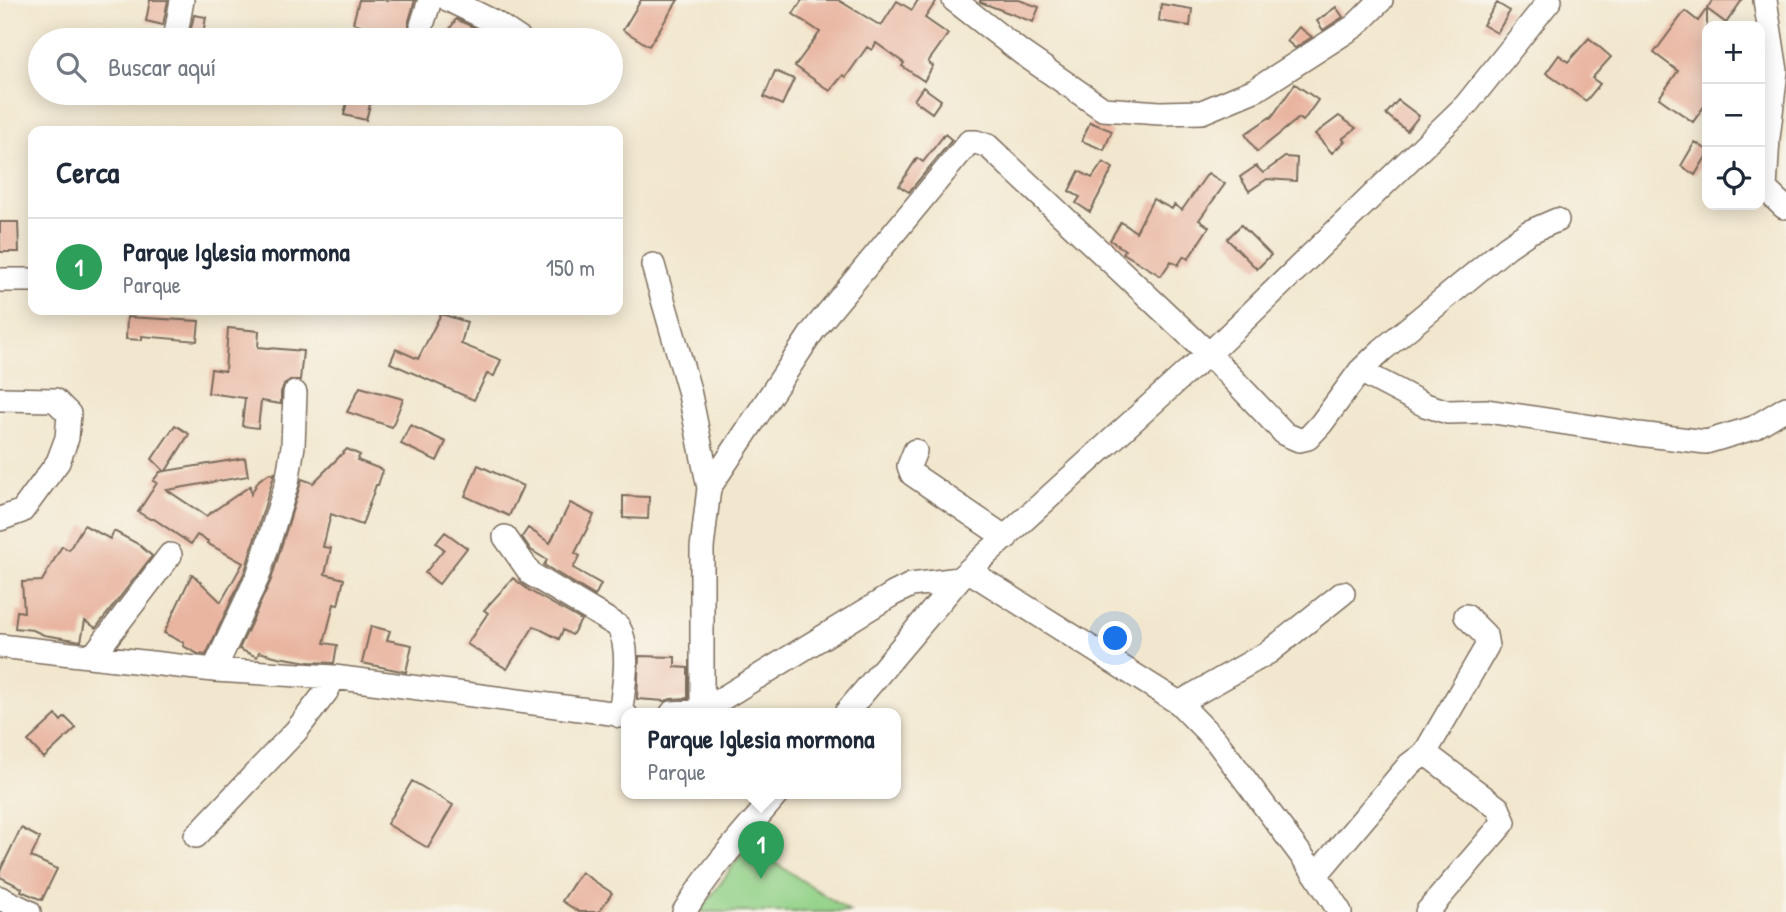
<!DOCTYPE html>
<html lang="es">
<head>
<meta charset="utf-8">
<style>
	body { margin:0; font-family:"Patrick Hand",sans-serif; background:#f2f2f3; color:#1f2937 }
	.controls { position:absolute; right:21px; top:21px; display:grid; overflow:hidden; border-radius:14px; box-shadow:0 4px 18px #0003 }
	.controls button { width:63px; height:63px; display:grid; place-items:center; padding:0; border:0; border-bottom:2px solid #e0e1e3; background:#fff; color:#1f2937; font:35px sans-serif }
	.you { position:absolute; left:1116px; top:639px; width:24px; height:24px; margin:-18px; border:5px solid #fff; border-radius:50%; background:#1a73e8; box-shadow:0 0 0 10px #1a73e833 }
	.badge { display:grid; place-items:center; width:46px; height:46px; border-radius:50%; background:#0b8043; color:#fff; font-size:23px; font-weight:700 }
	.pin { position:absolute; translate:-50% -58px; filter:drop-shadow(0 2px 4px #0008) }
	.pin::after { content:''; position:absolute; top:37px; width:24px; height:21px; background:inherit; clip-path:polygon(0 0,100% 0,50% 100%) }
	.popup { position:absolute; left:621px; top:708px; width:280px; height:91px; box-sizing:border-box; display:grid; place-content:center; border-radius:14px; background:#fff; filter:drop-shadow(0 2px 5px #0005); font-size:23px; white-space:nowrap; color:#747a83 }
	.popup b { font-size:26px; color:#1f2937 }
	.popup::after { content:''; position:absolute; left:50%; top:100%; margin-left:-14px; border:14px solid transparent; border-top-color:#fff }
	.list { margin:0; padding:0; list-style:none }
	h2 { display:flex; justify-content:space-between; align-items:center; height:91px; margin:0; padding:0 28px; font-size:30px }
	h2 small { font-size:23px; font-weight:400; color:#747a83 }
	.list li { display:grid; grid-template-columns:46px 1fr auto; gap:21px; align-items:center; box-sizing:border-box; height:98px; padding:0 28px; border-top:2px solid #e0e1e3 }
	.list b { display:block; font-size:26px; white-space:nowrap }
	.list p { margin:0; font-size:23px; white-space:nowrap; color:#747a83 }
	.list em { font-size:23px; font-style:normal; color:#747a83 }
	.icon { flex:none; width:38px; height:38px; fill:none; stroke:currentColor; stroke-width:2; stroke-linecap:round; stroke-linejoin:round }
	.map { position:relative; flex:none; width:1786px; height:912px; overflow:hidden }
	.search { position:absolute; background:#fff; box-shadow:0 4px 18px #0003; left:28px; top:28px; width:595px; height:77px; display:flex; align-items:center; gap:18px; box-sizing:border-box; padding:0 24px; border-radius:38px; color:#747a83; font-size:26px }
	.panel { position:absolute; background:#fff; box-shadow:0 4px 18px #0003; left:28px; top:126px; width:595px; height:189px; border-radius:14px }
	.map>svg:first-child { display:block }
	.green { fill:#91d187; stroke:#667e52; stroke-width:2 }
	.building { fill:#e9b5a1 }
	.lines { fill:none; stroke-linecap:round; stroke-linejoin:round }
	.minor-casing { stroke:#7b6c5c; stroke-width:26 }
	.minor { stroke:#fff; stroke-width:23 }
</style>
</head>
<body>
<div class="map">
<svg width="1786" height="912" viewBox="0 0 1786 912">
	<rect width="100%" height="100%" fill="#f7f3e8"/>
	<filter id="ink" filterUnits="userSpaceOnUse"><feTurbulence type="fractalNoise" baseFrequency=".0143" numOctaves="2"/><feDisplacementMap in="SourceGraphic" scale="14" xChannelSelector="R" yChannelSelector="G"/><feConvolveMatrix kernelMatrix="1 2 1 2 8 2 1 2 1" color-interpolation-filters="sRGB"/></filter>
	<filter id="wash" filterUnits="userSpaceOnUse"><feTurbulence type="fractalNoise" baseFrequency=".00686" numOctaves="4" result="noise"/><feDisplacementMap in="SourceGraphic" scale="28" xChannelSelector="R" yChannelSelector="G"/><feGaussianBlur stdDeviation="1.57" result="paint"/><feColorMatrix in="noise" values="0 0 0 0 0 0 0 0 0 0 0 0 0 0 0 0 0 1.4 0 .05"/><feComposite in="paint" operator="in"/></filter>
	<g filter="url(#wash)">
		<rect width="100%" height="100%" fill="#f2e7ce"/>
		<!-- green -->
		<path class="green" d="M 748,845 L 850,912 L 700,912 Z"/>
		<g id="blocks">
			<!-- building -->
			<path class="building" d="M 150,0 L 168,0 L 163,25 L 146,21 Z
				M 359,0 L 415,0 L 409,21 L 409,29 L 412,34 L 410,40 L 390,40 L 392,34 L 353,23 Z
				M 641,0 L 678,0 L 649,46 L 623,30 Z
				M 802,0 L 838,0 L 881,26 L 897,1 L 912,10 L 918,0 L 937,0 L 925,18 L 948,34 L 928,62 L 933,66 L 924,81 L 902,66 L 904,63 L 876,43 L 872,50 L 867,47 L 846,77 L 843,75 L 830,91 L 795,66 L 820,32 L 793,14 Z
				M 980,0 L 1019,0 L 1039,7 L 1033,22 L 980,2 Z
				M 1713,0 L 1742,0 L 1726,23 L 1707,9 L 1707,102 L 1693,122 L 1659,98 L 1678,71 L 1654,53 L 1685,11 L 1698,21 Z
				M 1497,3 L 1510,11 L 1497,33 L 1483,25 Z
				M 1161,4 L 1192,9 L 1190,26 L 1159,21 Z
				M 1336,7 L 1343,17 L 1323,30 L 1317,21 Z
				M 194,15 L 206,17 L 202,40 L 189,38 Z
				M 456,19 L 475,28 L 496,40 L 457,40 L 447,34 Z
				M 1299,27 L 1312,37 L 1295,48 L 1287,41 Z
				M 1589,38 L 1611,57 L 1592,78 L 1600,84 L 1586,101 L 1546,73 L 1559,55 L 1568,62 Z
				M 775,71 L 794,79 L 782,105 L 764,97 Z
				M 1295,84 L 1318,100 L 1303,121 L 1299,118 L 1257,152 L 1245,134 L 1270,117 L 1271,118 Z
				M 923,87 L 941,100 L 932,113 L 914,100 Z
				M 349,93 L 372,97 L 366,120 L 344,115 Z
				M 1398,100 L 1419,116 L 1407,131 L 1386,114 Z
				M 1339,116 L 1356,128 L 1342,139 L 1345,141 L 1332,153 L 1315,134 Z
				M 1090,122 L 1112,131 L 1104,150 L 1082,141 Z
				M 945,134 L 952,140 L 909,192 L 899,186 L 917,158 L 923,162 Z
				M 1695,142 L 1707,150 L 1707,155 L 1695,175 L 1681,166 Z
				M 1285,157 L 1297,158 L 1296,181 L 1267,179 L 1249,191 L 1240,177 L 1256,166 L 1263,173 Z
				M 1103,162 L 1113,168 L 1090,212 L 1076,203 L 1080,197 L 1069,191 L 1079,171 L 1092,178 Z
				M 1208,173 L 1225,184 L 1199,220 L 1209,227 L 1188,259 L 1184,256 L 1178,265 L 1171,261 L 1161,276 L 1123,253 L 1125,250 L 1110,240 L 1121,222 L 1136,232 L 1153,199 L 1172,209 L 1174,205 L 1182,210 Z
				M 0,222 L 18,222 L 19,252 L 0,252 Z
				M 1241,225 L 1271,255 L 1257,269 L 1227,239 Z
				M 441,314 L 467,322 L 461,344 L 501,360 L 494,376 L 487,374 L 474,400 L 390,363 L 396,349 L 418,359 Z
				M 127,317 L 199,321 L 197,341 L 142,336 L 142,340 L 126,339 Z
				M 228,328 L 259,331 L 258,347 L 303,351 L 300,380 L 290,380 L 284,385 L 281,392 L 281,404 L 261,401 L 258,428 L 242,426 L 245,398 L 208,393 L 211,369 L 225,371 Z
				M 360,387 L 403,399 L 392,427 L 347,412 Z
				M 175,425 L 189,434 L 166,471 L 245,458 L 248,476 L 167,490 L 206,516 L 250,486 L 251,494 L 259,480 L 270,473 L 273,475 L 275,472 L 245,571 L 206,655 L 198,654 L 183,646 L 184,643 L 164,633 L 192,574 L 221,602 L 243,563 L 207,543 L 208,541 L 197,535 L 191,544 L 154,519 L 150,519 L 138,512 L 157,483 L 153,481 L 160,472 L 164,471 L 152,459 Z
				M 410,425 L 446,442 L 437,461 L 401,444 Z
				M 347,449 L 360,455 L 357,460 L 383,470 L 378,485 L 376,485 L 362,525 L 331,514 L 323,547 L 331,548 L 325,574 L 344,579 L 338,605 L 334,604 L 324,643 L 337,645 L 334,663 L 309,662 L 278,657 L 259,652 L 257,657 L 239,649 L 271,580 L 302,479 L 313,483 Z
				M 478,465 L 523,486 L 509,516 L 465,496 Z
				M 623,496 L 649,497 L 648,519 L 623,518 Z
				M 570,503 L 594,515 L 575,553 L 580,556 L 573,568 L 601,584 L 595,596 L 544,565 L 547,560 L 531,550 L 522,537 L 528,528 L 550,543 Z
				M 84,525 L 110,539 L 114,531 L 138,544 L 152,556 L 96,628 L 85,621 L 81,641 L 44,635 L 33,630 L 15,628 L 17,611 L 24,612 L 22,582 L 42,581 L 62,546 L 69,550 Z
				M 445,532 L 467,548 L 439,584 L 425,573 L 444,549 L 436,543 Z
				M 513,578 L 530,591 L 581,620 L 572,635 L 563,630 L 559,639 L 534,626 L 507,669 L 467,644 L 488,613 L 484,610 Z
				M 371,626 L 390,631 L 387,640 L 412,645 L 406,672 L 362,663 Z
				M 639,656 L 675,657 L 675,667 L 688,668 L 688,698 L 671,699 L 665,701 L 637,699 Z
				M 56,715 L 61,721 L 65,717 L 76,728 L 44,758 L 28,741 Z
				M 412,781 L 453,805 L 428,848 L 387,824 Z
				M 21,828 L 40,838 L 31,857 L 57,869 L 42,900 L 21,891 L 22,888 L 0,877 L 0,871 Z
				M 581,872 L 612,893 L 599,912 L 579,912 L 562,901 Z"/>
		</g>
	</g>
	<g filter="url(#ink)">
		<use href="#blocks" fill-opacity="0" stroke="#7b6c5c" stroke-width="2"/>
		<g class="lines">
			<defs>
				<path id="minor" d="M 449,0 L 494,22 L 521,40
					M 954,0 L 1022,53 L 1103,109 L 1160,113 L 1202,112 L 1257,89 L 1355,26 L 1381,0
					M 1765,0 L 1776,71 L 1768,138 L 1765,189 L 1784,207 L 1786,206
					M 422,25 L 430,0
					M 176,34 L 182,0
					M 653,265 L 689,390 L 709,488 L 702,548 L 702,711
					M 0,280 L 33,280
					M 1360,371 L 1425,405 L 1448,412 L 1487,411 L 1639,434 L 1706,442 L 1753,428 L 1786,408
					M 0,399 L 55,400 L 69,414 L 67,438 L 58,462 L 22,511 L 0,519
					M 915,451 L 909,466 L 912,474 L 1006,538
					M 709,488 L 813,331 L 969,142 L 976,142 L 988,146 L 1209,354 L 1285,434 L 1299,440 L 1308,438 L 1321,424 L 1360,371 L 1382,350 L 1507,247 L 1529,232 L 1557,220
					M 505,537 L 531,574 L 618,626 C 632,650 623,689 620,716
					M 969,571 L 1179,703 L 1217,742 L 1316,875 L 1340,912
					M 0,646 L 214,670 L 334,677 L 626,715
					M 93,656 L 170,555
					M 214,670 L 258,576 L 287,483 L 293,446 L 295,393
					M 1179,703 L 1269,652 L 1343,593
					M 672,713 L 702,711 L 893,594 L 911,585 L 959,579
					M 846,713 L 959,579 L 1190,369 L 1209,354 L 1466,105 L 1550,0
					M 1425,753 L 1487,646 L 1485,635 L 1466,616
					M 196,836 L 296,731 L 326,692 L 334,677
					M 1316,875 L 1409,765 L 1425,753 L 1498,808 L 1504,822 L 1427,912
					M 0,898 L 29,912
					M 684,912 C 710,869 745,832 778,793"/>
			</defs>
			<!-- minor casing -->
			<use href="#minor" class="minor-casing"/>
			<!-- minor -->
			<use href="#minor" class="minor"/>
		</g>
	</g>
</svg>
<div class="controls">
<button>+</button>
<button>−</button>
<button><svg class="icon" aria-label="locate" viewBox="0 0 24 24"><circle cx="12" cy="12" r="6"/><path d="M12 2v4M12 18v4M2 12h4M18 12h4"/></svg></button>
</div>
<div class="you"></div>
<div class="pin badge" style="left:761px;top:879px;background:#2e9e5b">1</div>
<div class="popup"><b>Parque Iglesia mormona</b>Parque</div>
<div class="search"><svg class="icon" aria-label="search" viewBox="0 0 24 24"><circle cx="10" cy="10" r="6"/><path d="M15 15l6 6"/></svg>Buscar aquí</div>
<section class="panel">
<h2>Cerca<small></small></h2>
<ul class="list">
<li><span class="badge" style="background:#2e9e5b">1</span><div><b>Parque Iglesia mormona</b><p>Parque</p></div><em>150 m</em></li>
</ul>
</section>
</div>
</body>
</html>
